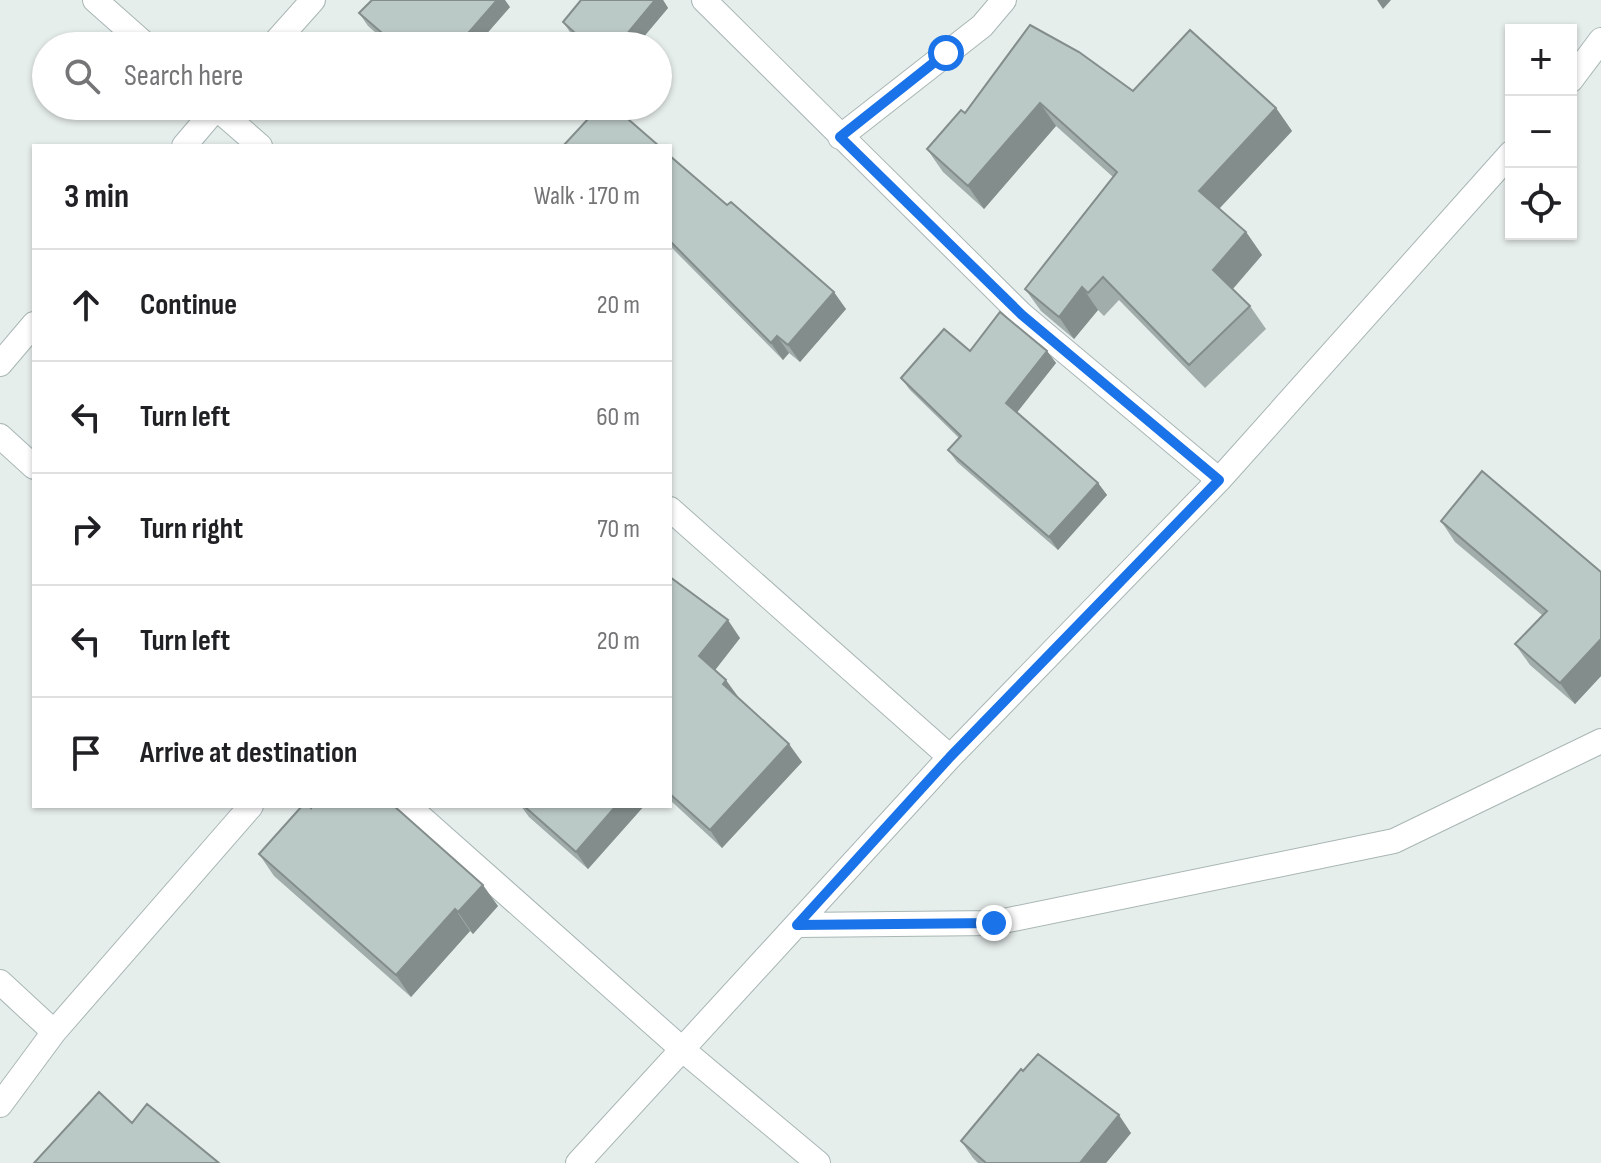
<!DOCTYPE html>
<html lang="en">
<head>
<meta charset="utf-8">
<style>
	body { margin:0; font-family:"Sofia Sans Condensed",sans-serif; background:#f6f6f6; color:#202124 }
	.controls { position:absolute; right:24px; top:24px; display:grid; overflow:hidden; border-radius:0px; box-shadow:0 2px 6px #0004 }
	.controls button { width:72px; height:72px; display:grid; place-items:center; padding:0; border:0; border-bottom:2px solid #e0e0e0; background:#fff; color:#202124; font:40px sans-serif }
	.stop { position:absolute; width:24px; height:24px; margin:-18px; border:6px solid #1a73e8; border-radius:50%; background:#fff }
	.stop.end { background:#1a73e8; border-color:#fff; box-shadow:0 2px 8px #0008 }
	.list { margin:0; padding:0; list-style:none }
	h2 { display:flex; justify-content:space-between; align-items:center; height:104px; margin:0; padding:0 32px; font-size:34px }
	h2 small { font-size:26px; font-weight:400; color:#757577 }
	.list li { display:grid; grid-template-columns:52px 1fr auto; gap:24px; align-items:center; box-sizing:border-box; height:112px; padding:0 32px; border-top:2px solid #e0e0e0 }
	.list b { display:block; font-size:30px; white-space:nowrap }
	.list em { font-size:26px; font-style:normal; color:#757577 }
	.icon { flex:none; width:44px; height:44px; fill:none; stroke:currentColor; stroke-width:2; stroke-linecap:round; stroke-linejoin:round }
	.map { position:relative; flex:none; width:1601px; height:1163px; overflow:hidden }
	.search { position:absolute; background:#fff; box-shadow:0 2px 6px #0004; left:32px; top:32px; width:640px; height:88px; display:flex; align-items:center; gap:20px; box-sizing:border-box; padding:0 28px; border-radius:44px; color:#757577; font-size:30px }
	.panel { position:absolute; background:#fff; box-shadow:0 2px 6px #0004; left:32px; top:144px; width:640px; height:664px; border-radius:0px }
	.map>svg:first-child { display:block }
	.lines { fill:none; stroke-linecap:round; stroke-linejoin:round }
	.minor-casing { stroke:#a8b6b4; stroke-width:26 }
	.minor { stroke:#fff; stroke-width:24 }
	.wall { fill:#a1adaa }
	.shaded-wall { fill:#838d8b }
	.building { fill:#bbc9c6; stroke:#838d8b; stroke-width:2 }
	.route { stroke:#1a73e8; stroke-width:10 }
</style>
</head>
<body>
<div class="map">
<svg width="1601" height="1163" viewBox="0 0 1601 1163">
	<rect width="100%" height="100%" fill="#e6eeec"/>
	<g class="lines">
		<defs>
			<path id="minor" d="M 95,0 L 147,46
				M 704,0 L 1022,315 L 1219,480
				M 272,46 L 313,0
				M 1571,80 L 1601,40
				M 214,106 L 260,146
				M 840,137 L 982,26 L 1004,0
				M 184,146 L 218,106
				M 0,364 L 34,324
				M 0,436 L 34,467
				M 670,509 L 950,757
				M 408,806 L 683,1050 L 818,1163
				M 797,925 L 994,923 L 1394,841 L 1601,741
				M 0,982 L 54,1032
				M 0,1105 L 54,1032 L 251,806
				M 578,1163 L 950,757 L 1219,480 L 1511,153"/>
		</defs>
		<!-- minor casing -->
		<use href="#minor" class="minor-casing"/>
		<!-- minor -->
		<use href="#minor" class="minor"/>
	</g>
	<!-- wall -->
	<path class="wall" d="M 581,0 L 663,0 L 668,8 L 636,46 L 584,46 L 572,35 L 563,22 Z
		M 510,7 L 476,46 L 391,46 L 368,26 L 359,13 Z
		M 1133,91 L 1276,108 L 1292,131 L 1219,209 L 1246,232 L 1262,255 L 1233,289 L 1250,306 L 1266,329 L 1205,388 L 1119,300 L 1104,316 L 1098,310 L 1074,339 L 1041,311 L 1025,289 L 1113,177 L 1056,126 L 984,209 L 943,172 L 927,149 L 965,113 Z
		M 670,156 L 846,309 L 800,362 L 789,353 L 783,360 L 670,246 Z
		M 1047,351 L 1056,363 L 1017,412 L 1098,483 L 1107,495 L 1058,550 L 957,462 L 948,450 L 959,438 L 910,390 L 901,378 Z
		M 1441,521 L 1601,572 L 1601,676 L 1575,704 L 1530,665 L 1515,644 L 1542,615 L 1455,542 Z
		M 670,577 L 740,638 L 715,670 L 738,697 L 802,762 L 722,848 L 670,800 Z
		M 521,806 L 644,806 L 588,869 L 529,817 Z
		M 311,808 L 498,906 L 473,934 L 470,931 L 411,997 L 274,876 L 259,854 Z
		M 1023,1071 L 1131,1133 L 1106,1163 L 978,1163 L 973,1158 L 961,1141 Z"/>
	<!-- shaded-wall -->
	<path class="shaded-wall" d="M 497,0 L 505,0 L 510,7 L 476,46 L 457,46 Z
		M 655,0 L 663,0 L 668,8 L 636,46 L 617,46 Z
		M 1377,0 L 1391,0 L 1383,9 Z
		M 1040,103 L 1056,126 L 984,209 L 968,186 Z
		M 1276,108 L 1292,131 L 1215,213 L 1199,191 Z
		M 1246,232 L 1262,255 L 1229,293 L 1213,270 Z
		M 1082,287 L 1098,310 L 1074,339 L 1059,317 Z
		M 834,292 L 846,309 L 800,362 L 788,345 Z
		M 777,336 L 789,353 L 783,360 L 771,343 Z
		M 1047,351 L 1056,363 L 1015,415 L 1006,403 Z
		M 1098,483 L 1107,495 L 1058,550 L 1049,537 Z
		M 728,620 L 740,638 L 712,674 L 699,656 Z
		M 1601,639 L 1601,676 L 1575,704 L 1560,683 Z
		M 726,680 L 739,698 L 723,684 Z
		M 789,744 L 802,762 L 722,848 L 710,830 Z
		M 616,806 L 644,806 L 588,869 L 576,852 Z
		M 483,885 L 498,906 L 473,934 L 458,912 Z
		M 455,909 L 470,931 L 411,997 L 396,975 Z
		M 1119,1115 L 1131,1133 L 1106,1163 L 1080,1163 Z"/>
	<!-- building -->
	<path class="building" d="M 372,0 L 497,0 L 457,46 L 397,46 L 359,13 Z
		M 581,0 L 655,0 L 617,46 L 589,46 L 563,22 Z
		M 1030,25 L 1079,52 L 1133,91 L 1190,30 L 1276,108 L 1199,191 L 1246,232 L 1213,270 L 1250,306 L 1189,365 L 1103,277 L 1088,293 L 1082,287 L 1059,317 L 1025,289 L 1117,172 L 1040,103 L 968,186 L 927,149 L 961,110 L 965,113 Z
		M 600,106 L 613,106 L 659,146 L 563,146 Z
		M 670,156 L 727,205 L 731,202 L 834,292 L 788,345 L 777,336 L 771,343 L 670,241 Z
		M 1000,312 L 1047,351 L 1006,403 L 1098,483 L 1049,537 L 948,450 L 961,436 L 901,378 L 944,329 L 970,351 Z
		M 1482,471 L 1601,572 L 1601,639 L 1560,683 L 1515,644 L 1547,611 L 1441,521 Z
		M 670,577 L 728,620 L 699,656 L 726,680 L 723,684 L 789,744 L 710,830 L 670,794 Z
		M 302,806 L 309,806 L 311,808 L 312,806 L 394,806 L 483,885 L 458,912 L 455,909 L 396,975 L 259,854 Z
		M 524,806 L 616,806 L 576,852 Z
		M 1038,1054 L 1119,1115 L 1080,1163 L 986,1163 L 961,1141 L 1021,1069 L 1023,1071 Z
		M 99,1092 L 132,1123 L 147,1104 L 219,1163 L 34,1163 Z"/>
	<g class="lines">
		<!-- route -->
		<path class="route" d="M 946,53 L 840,137 L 1022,315 L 1219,480 L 950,757 L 797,925 L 994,923"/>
	</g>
</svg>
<div class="controls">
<button>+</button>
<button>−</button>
<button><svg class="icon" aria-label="locate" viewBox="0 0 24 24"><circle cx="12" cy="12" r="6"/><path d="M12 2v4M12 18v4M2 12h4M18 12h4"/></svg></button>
</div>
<div class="stop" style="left:946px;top:53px"></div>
<div class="stop end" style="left:994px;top:923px"></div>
<div class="search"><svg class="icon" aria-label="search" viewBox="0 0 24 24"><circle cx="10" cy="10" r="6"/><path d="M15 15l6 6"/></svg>Search here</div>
<section class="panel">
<h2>3 min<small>Walk · 170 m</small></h2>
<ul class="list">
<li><svg class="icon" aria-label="ahead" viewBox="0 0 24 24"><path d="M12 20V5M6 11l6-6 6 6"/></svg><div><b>Continue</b></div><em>20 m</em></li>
<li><svg class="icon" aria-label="left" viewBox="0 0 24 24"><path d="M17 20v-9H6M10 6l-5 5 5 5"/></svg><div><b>Turn left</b></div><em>60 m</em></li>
<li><svg class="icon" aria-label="right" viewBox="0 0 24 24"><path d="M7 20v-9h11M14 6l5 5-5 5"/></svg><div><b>Turn right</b></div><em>70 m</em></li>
<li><svg class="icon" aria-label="left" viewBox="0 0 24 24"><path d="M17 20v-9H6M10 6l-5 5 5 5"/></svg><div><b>Turn left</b></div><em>20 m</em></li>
<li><svg class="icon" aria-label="arrive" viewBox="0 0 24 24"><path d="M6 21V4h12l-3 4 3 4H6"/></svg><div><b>Arrive at destination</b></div></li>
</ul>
</section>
</div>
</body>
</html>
